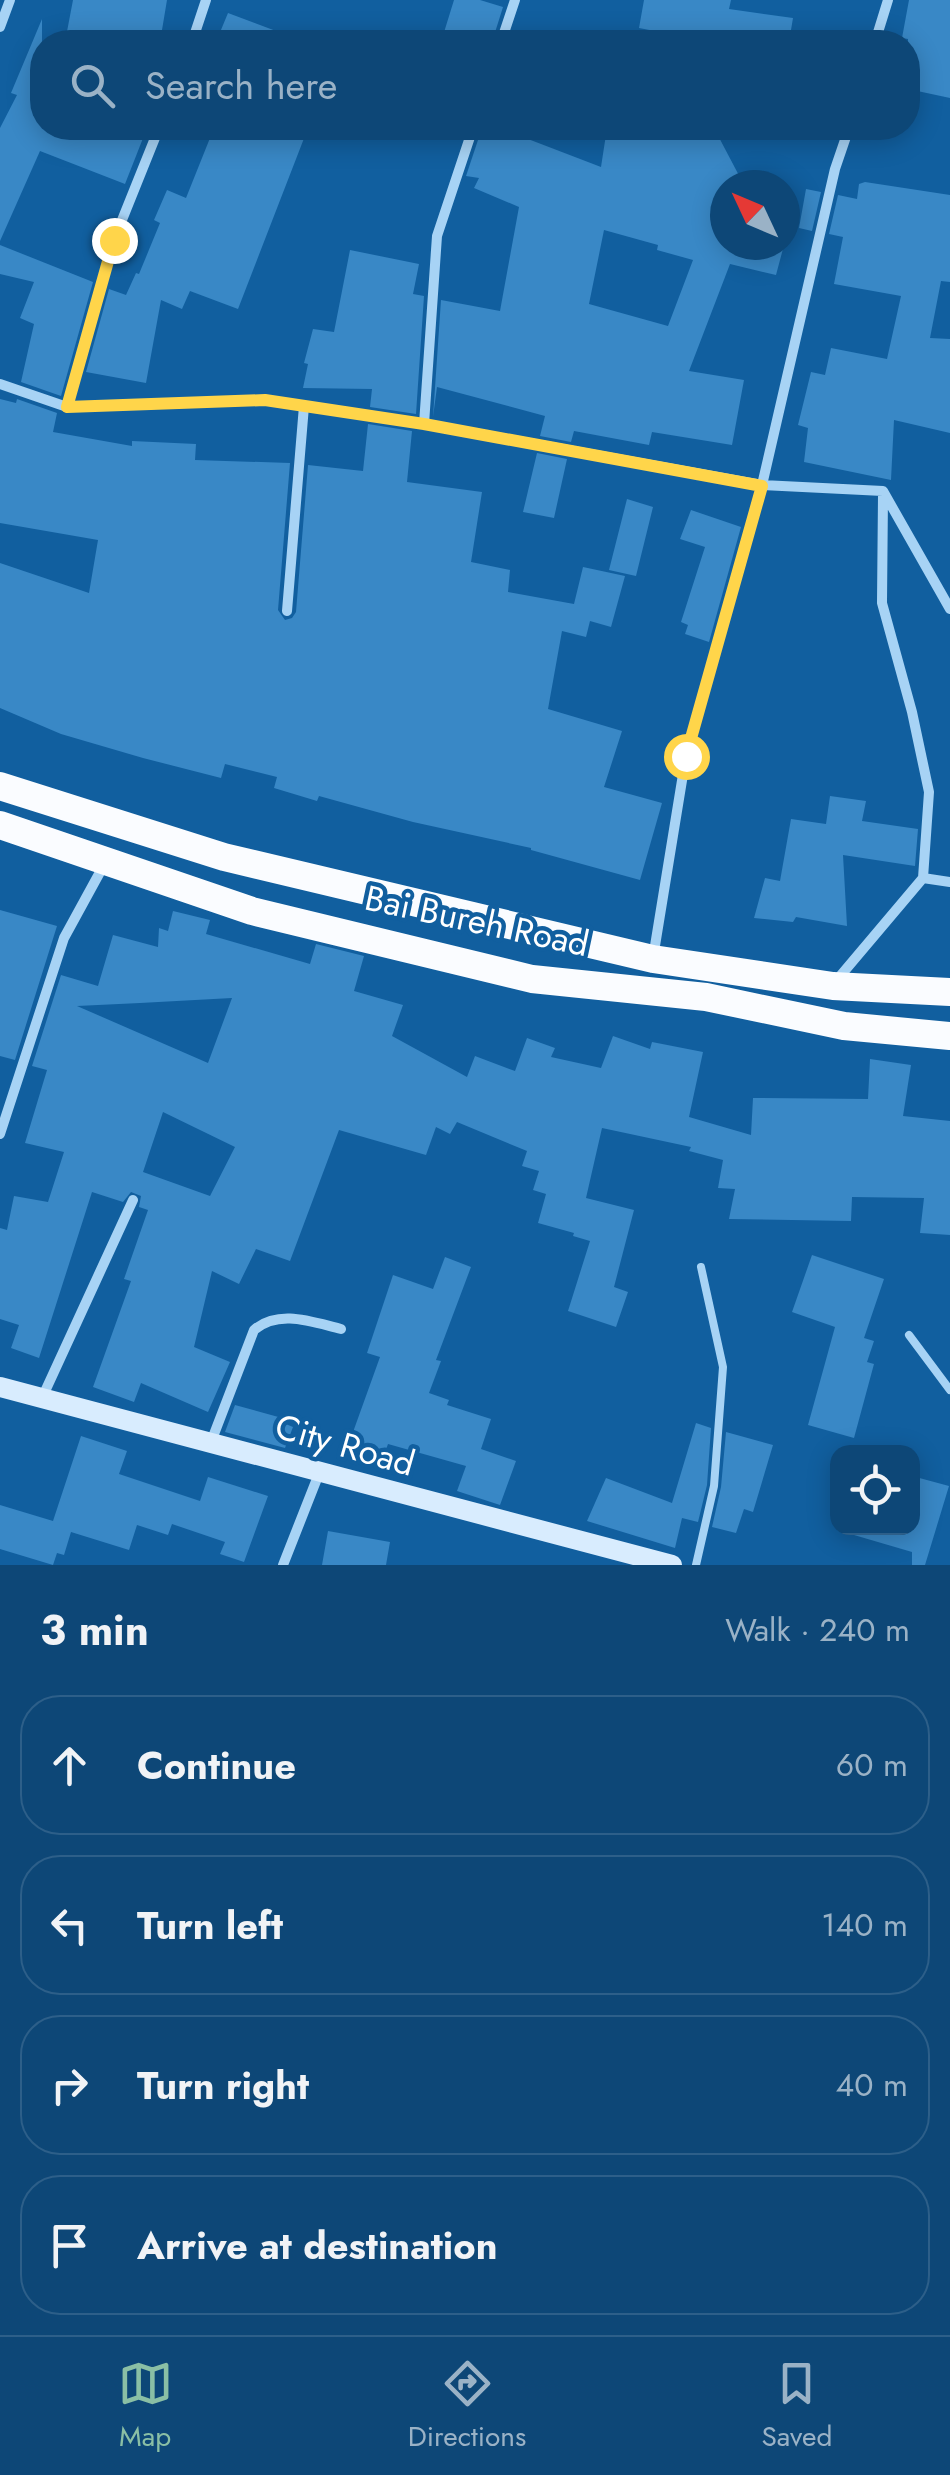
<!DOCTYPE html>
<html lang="en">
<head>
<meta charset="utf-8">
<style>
	body { margin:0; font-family:Jost,sans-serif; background:#164e7c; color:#f1f3f6 }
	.controls { position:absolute; right:30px; bottom:30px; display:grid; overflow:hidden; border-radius:20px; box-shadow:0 5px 25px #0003 }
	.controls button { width:90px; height:90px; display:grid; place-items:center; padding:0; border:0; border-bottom:2px solid #2d5f89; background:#0d4777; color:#f1f3f6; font:50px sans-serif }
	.compass { position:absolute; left:710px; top:170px; width:90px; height:90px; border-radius:50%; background:#0d4777; box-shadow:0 5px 25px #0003; rotate:314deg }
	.stop { position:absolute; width:30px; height:30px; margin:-22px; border:8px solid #ffd54a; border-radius:50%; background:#fff }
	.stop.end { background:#ffd54a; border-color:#fff; box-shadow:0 2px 10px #0008 }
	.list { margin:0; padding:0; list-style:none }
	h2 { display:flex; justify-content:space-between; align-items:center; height:130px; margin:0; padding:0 40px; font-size:42px }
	h2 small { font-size:32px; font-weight:400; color:#9ab2c6 }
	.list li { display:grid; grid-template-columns:65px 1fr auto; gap:30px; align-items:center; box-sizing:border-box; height:140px; margin:0 20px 20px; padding:0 20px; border:2px solid #2d5f89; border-radius:40px }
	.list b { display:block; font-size:38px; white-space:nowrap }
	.list em { font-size:32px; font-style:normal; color:#9ab2c6 }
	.icon { flex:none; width:55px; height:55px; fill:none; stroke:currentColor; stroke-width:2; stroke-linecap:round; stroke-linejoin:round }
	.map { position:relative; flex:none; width:950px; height:1565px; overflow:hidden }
	.search { position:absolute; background:#0d4777; box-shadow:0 5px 25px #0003; left:30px; right:30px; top:30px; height:110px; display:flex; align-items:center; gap:25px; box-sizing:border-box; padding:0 35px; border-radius:40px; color:#9ab2c6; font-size:38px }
	.sheet { height:770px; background:#0d4777 }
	nav { display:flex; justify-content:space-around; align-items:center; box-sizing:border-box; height:140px; border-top:2px solid #2d5f89; background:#0d4777; font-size:28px; color:#9ab2c6 }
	nav a { display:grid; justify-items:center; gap:5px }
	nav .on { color:#8abfa5 }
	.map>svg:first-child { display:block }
	.building { fill:#3988c6; fill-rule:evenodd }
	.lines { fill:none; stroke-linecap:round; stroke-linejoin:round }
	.service { stroke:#a7d3f5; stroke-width:8 }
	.minor { stroke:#a7d3f5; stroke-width:10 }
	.secondary { stroke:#d8ecfe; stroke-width:20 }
	.trunk { stroke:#fafcff; stroke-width:28 }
	.route { stroke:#ffd54a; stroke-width:12 }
	.labels { text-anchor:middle; stroke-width:9; stroke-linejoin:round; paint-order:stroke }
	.street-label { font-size:35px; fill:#fff; stroke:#115f9f }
</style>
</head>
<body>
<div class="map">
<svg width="950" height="1565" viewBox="0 0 950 1565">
	<rect width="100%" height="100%" fill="#115f9f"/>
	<!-- building -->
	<path class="building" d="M 73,0 L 167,0 L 160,42 L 65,42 Z
		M 454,0 L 480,0 L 503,7 L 492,42 L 441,42 Z
		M 644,0 L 731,0 L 729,9 L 793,18 L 789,42 L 712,42 L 639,28 Z
		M 909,0 L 950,0 L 950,98 L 908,89 L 908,39 L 902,38 Z
		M 228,13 L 300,40 L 299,42 L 216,42 Z
		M 42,19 L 42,128 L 147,128 L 125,184 L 40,151 L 0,241 L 0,128 L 17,95 L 11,93 Z
		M 214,128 L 308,128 L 238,309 L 190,291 L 182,309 L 161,300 L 146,383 L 86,372 L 109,289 L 126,295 L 136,273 L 139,274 L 160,223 L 154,220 L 167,190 L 186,198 Z
		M 482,128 L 532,128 L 528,139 L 601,167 L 607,128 L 714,128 L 744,185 L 725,185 L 725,245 L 784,245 L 776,275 L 730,264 L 689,371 L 744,380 L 732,445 L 652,432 L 649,445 L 574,431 L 571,442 L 540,436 L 545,416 L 437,387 L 433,417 L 441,300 L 500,311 L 519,207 L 474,188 L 479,178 L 466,176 ZM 604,230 L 658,245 L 657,250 L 693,260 L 668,326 L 589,304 Z
		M 865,182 L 950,195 L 950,282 L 941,281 L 930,338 L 950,339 L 950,433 L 894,420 L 891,480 L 804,462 L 808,428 L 798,425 L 811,372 L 825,375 L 831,348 L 887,359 L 901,296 L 834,284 L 843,237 L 829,234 L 838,195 L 857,199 L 859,184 Z
		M 806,189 L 821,192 L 812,231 L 799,228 Z
		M 0,245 L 93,282 L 61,396 L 21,382 L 34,324 L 20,318 L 34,282 L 0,274 Z
		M 350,250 L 419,264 L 413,294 L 424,296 L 416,414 L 370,407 L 372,389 L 303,388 L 308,364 L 304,363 L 313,329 L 334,332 Z
		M 0,399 L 16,403 L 17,399 L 57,413 L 53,432 L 132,446 L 132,441 L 196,444 L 195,460 L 290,463 L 278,610 L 285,620 L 292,618 L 296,612 L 308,465 L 363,471 L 368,424 L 412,431 L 407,482 L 482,492 L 471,562 L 510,570 L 508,592 L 574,604 L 583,567 L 625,576 L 611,627 L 590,621 L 586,637 L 562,631 L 548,709 L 622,731 L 604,787 L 662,803 L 640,880 L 531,850 L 531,848 L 413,822 L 319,796 L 317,801 L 274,788 L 277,777 L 225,764 L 221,778 L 143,758 L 61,734 L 0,708 L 0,563 L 89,593 L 98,540 L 0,523 Z
		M 537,453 L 567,459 L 554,518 L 523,512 Z
		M 627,499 L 653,507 L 636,576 L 609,570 Z
		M 691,510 L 741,527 L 709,642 L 685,634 L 688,625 L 681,622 L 705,547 L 680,539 Z
		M 830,796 L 866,801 L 862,821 L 918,829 L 915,866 L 843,855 L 847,926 L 796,917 L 793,922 L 754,918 L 765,878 L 780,881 L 791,819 L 826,824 Z
		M 0,910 L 57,926 L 15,1060 L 0,1056 Z
		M 173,911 L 210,920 L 206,934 L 310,964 L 316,944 L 364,956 L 354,991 L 403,1005 L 392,1036 L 467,1077 L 475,1056 L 515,1071 L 527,1038 L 555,1048 L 551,1057 L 601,1068 L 613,1036 L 650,1049 L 652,1042 L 703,1052 L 689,1117 L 751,1135 L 753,1098 L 868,1099 L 870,1059 L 911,1065 L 903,1116 L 950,1121 L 950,1235 L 920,1233 L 924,1198 L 852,1197 L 851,1221 L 729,1219 L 735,1189 L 718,1188 L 723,1160 L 689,1151 L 691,1147 L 602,1128 L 586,1198 L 634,1210 L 614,1287 L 628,1292 L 616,1327 L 568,1311 L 590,1241 L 573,1236 L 574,1233 L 538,1223 L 546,1194 L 533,1190 L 539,1171 L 522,1166 L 527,1151 L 457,1122 L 450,1134 L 436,1127 L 426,1155 L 339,1130 L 290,1261 L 256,1249 L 239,1284 L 212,1271 L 194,1347 L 230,1362 L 208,1412 L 141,1383 L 134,1402 L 93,1387 L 131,1281 L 124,1279 L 148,1210 L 139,1207 L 141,1196 L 131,1192 L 123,1202 L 92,1192 L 39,1358 L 11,1348 L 19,1325 L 0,1319 L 0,1228 L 7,1230 L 14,1196 L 48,1202 L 64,1152 L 25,1143 L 47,1070 L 32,1066 L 61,975 L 98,986 L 113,935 L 158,947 L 159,928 L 168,931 ZM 232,998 L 208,1063 L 77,1006 L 140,1003 ZM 163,1112 L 235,1147 L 210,1196 L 143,1172 Z
		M 812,1255 L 884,1279 L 864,1338 L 874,1341 L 867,1362 L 874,1364 L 854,1438 L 808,1425 L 835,1327 L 792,1312 Z
		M 445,1257 L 471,1267 L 436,1360 L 441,1361 L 429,1393 L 449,1400 L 447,1405 L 491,1419 L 481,1449 L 516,1461 L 500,1505 L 457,1491 L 466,1466 L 388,1444 L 383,1458 L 348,1446 L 380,1357 L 367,1353 L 393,1275 L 433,1289 Z
		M 235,1405 L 282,1418 L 281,1422 L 293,1427 L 285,1448 L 225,1432 Z
		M 696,1423 L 711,1428 L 707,1485 L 698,1522 L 682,1518 L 675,1548 L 587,1521 L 606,1478 L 672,1503 Z
		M 726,1432 L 773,1445 L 753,1512 L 744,1509 L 736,1533 L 712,1527 L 721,1487 Z
		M 81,1436 L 127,1451 L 119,1474 L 200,1501 L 208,1477 L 268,1496 L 244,1562 L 220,1554 L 225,1542 L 172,1524 L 168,1535 L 137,1525 L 129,1550 L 71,1532 L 64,1555 L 57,1553 L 53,1565 L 0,1549 L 0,1505 L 53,1521 Z
		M 912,1476 L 949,1486 L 925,1565 L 912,1565 L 912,1552 L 854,1535 L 855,1528 L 912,1528 Z
		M 328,1531 L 390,1542 L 386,1565 L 322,1565 Z"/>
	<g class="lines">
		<!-- service -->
		<path class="service" d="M 909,1335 L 950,1390
			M 696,1565 L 714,1486 L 723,1367 L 701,1267"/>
		<!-- minor -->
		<path class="minor" d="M 0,27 L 10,0
			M 192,42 L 206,0
			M 501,42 L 515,0
			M 875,42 L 888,0
			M 0,384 L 67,407 L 265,400 L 424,424 L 762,485 L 883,491 L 950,609
			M 67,407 L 114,240 L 159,128
			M 424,424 L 437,236 L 473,128
			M 883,495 L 882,603 L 912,712 L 929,792 L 923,878
			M 287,611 L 304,406
			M 653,958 L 686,756 L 762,485 L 835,169 L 849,128
			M 836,981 L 923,878 L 950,882
			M 0,1134 L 64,938 L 105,863
			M 42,1398 L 133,1200
			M 211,1442 L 254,1330 C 279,1309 312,1322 341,1329
			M 283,1565 L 320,1471"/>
		<!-- secondary -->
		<path class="secondary" d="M 0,1387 L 672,1565"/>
		<!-- trunk -->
		<path class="trunk" d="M 0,786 L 224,857 L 653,959 L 833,986 L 950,992
			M 0,825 L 252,911 L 532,979 L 706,997 L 844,1026 L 950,1036"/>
	</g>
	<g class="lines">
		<!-- route -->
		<path class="route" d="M 114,240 L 67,407 L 265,400 L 424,424 L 762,486 L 686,756"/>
	</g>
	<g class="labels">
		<!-- street labels -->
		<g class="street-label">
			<text transform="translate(477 921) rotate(12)" y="12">Bai Bureh Road</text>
			<text transform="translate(345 1445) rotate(16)" y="12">City Road</text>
		</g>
	</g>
</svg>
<div class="controls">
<button><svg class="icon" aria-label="locate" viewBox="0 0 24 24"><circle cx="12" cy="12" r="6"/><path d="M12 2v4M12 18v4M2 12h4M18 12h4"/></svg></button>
</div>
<svg class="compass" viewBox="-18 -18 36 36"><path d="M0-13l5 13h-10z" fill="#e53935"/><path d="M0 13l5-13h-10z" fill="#9ab2c6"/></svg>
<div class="stop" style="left:686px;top:756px"></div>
<div class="stop end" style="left:114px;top:240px"></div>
<div class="search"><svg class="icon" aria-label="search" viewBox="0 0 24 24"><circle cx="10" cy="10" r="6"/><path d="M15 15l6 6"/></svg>Search here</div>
</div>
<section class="sheet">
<h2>3 min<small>Walk · 240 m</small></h2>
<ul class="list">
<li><svg class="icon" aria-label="ahead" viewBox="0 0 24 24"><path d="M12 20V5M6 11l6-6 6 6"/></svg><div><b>Continue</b></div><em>60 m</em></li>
<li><svg class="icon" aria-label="left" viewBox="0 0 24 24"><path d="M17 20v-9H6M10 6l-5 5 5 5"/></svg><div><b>Turn left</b></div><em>140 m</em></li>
<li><svg class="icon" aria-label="right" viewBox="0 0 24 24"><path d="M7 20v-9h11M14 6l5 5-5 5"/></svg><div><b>Turn right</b></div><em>40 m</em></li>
<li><svg class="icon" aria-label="arrive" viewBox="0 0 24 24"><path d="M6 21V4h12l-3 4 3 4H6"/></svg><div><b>Arrive at destination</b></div></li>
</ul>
</section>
<nav>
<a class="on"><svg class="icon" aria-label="map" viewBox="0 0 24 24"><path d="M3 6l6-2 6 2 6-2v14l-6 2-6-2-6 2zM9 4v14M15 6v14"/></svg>Map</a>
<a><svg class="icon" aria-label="directions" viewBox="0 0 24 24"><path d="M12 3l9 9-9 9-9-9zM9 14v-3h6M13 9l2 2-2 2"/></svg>Directions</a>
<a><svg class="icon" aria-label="saved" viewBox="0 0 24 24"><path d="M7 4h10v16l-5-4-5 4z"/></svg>Saved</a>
</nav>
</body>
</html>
